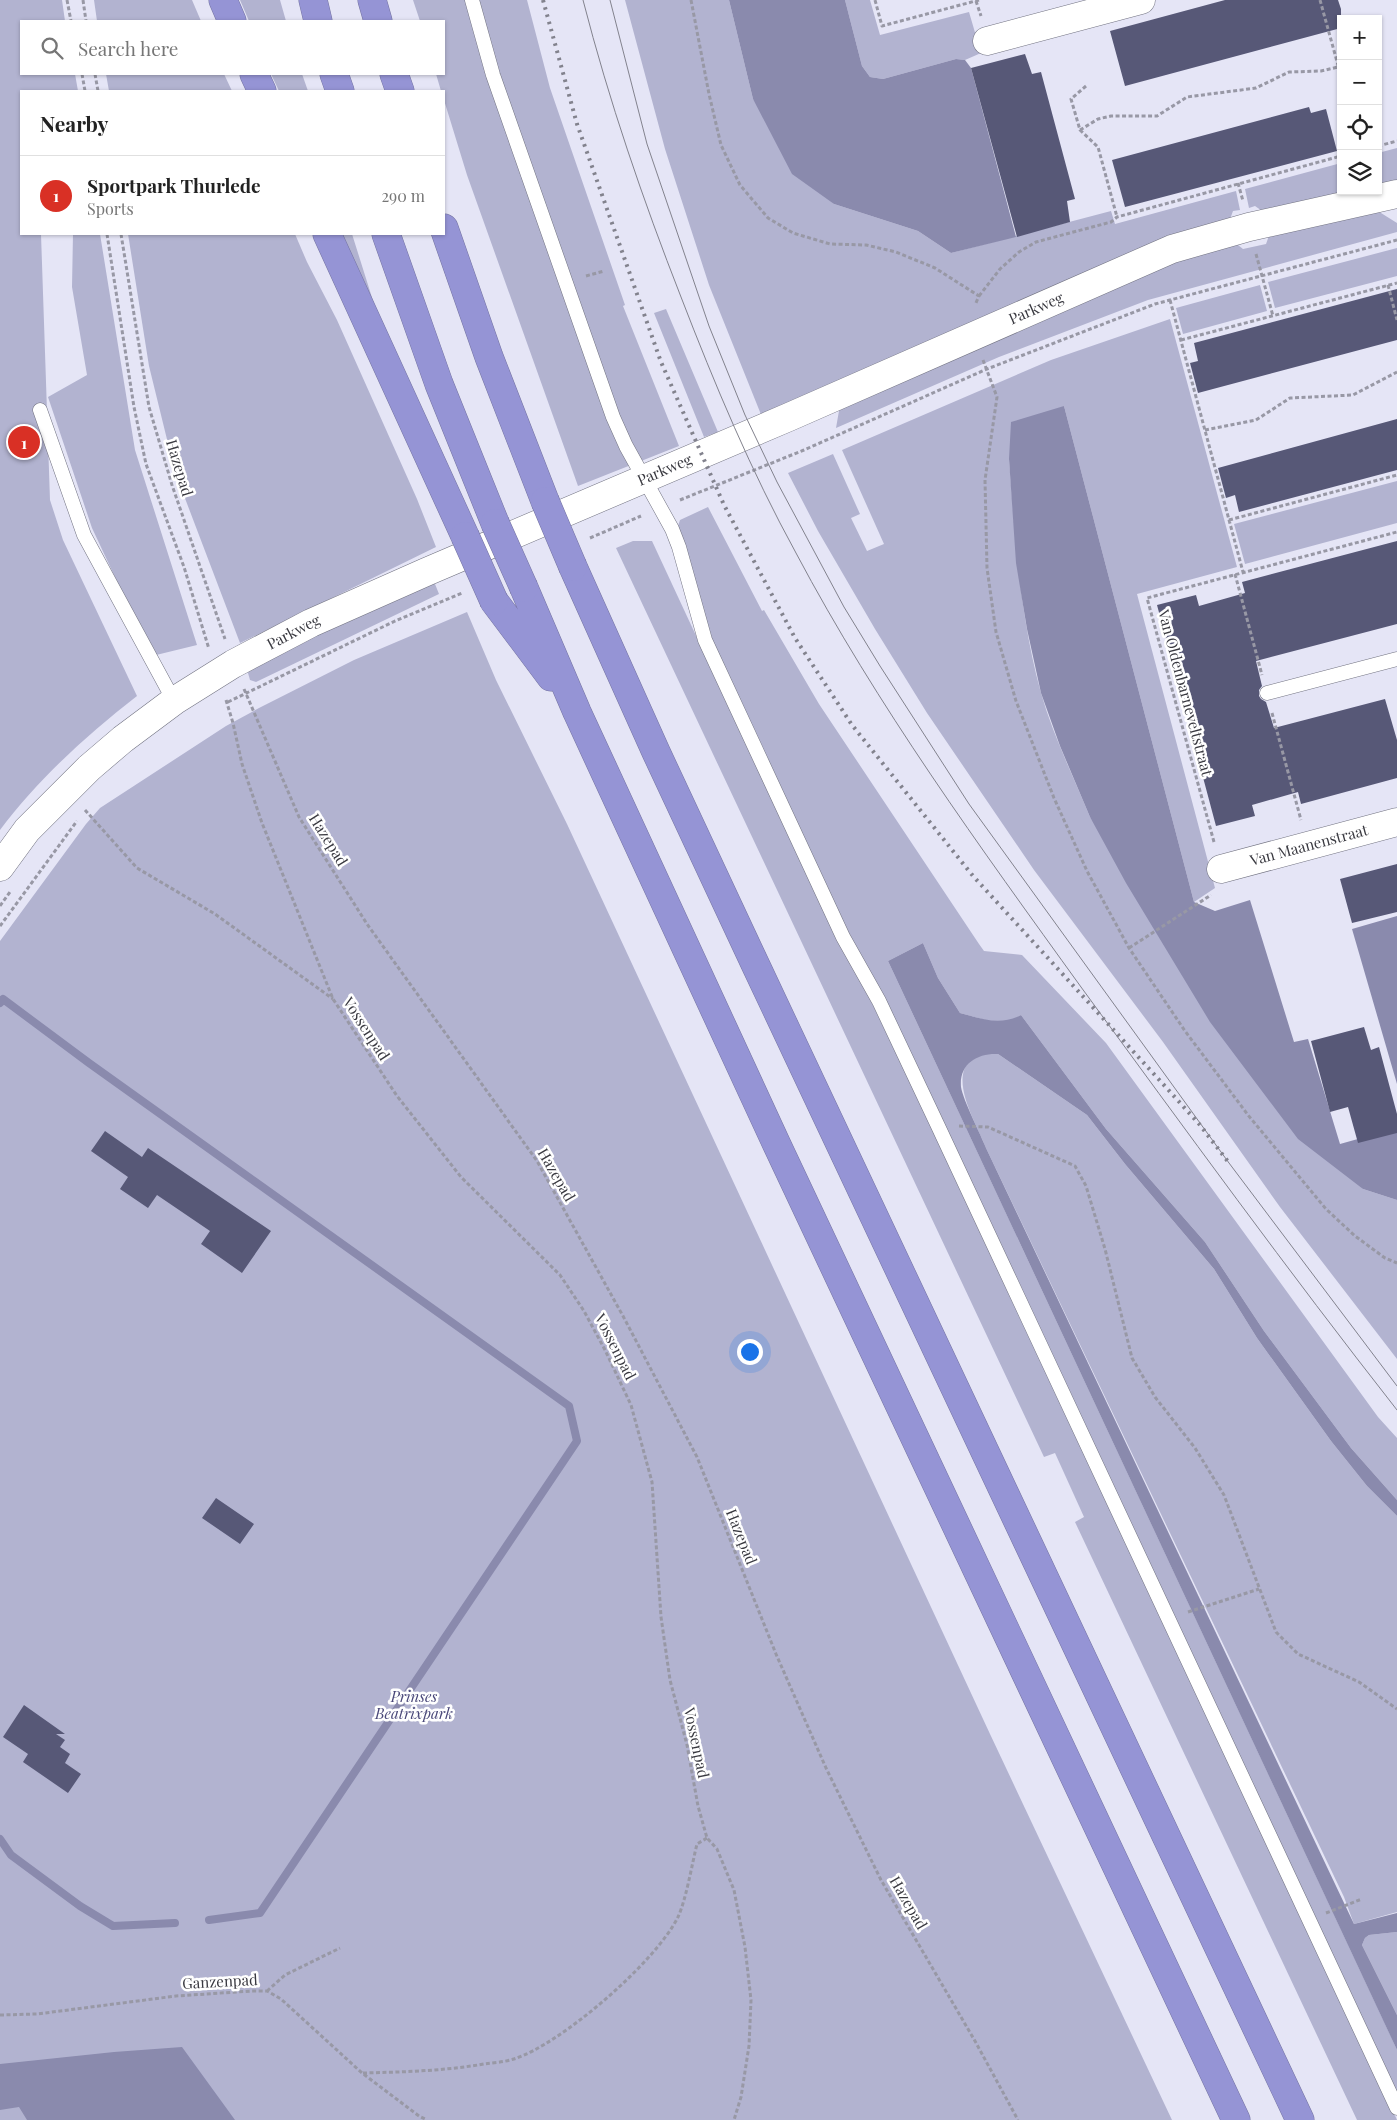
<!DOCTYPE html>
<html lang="en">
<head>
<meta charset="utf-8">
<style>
	body { margin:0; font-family:"Playfair Display",serif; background:#f2f2f2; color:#222 }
	.controls { position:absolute; right:15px; top:15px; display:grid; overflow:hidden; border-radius:0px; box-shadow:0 1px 4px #0004 }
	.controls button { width:45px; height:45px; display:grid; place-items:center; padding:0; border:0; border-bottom:1px solid #e0e0e0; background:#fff; color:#222; font:25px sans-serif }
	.you { position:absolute; left:749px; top:1351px; width:18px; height:18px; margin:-12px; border:4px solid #fff; border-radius:50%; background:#1a73e8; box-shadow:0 0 0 8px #1a73e833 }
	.badge { display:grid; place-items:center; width:32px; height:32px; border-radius:50%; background:#d93025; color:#fff; font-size:16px; font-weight:700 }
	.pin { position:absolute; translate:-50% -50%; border:2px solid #fff; box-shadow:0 1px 5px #0006 }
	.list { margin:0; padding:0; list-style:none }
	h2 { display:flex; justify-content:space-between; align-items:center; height:65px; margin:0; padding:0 20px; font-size:21px }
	h2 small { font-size:16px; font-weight:400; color:#767676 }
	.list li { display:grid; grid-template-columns:32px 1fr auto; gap:15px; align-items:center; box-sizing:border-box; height:80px; padding:0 20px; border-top:1px solid #e0e0e0 }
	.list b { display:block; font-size:19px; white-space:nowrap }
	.list p { margin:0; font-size:16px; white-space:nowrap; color:#767676 }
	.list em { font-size:16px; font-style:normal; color:#767676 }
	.icon { flex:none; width:28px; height:28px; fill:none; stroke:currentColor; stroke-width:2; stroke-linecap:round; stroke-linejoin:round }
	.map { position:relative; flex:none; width:1397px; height:2120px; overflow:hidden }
	.search { position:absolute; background:#fff; box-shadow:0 1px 4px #0004; left:20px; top:20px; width:425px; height:55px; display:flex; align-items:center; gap:12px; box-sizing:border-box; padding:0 18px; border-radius:0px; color:#767676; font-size:19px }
	.panel { position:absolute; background:#fff; box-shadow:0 1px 4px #0004; left:20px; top:90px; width:425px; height:145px; border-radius:0px }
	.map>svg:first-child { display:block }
	.green { fill:#b2b3d0 }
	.water { fill:#8a8aad }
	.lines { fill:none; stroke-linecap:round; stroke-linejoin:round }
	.stream { stroke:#8a8aad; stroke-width:8 }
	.building { fill:#575877 }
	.lane-casing { stroke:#717280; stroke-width:15 }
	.street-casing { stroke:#717280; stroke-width:29 }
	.highway-casing { stroke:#7574a1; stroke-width:29 }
	.path { stroke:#9898a5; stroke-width:3; stroke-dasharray:4 2.5; stroke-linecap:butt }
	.lane { stroke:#fff; stroke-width:14 }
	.street { stroke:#fff; stroke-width:28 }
	.highway { stroke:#9594d5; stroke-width:28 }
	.tram { stroke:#82828d; stroke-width:1 }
	.rail { stroke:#82828d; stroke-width:4; stroke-dasharray:2.5 5; stroke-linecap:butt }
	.highway-bridge-casing { stroke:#7574a1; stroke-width:29; stroke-linecap:butt }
	.highway-bridge { stroke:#9594d5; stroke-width:28 }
	.labels { text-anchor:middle; stroke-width:5; stroke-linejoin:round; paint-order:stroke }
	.street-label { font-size:15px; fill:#393940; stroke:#fff }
	.park-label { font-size:15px; font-style:italic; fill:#494779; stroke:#fff }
</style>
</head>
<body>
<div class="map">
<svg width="1397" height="2120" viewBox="0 0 1397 2120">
	<rect width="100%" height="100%" fill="#e5e5f6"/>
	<!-- green -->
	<path class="green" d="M 0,0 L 62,0 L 65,21 L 21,21 L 21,74 L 75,74 L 78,91 L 21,91 L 21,234 L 41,234 L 50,500 L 63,540 L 137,696 C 87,735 38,779 0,830 Z
		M 94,0 L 192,0 L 201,21 L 97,21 Z
		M 240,0 L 280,0 L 286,21 L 249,21 Z
		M 413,0 L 527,0 L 550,88 L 625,305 L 623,306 L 679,446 L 578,486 L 467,175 L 444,100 L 444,91 L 441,91 L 436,74 L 444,74 L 444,21 L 420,21 Z
		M 625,0 L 729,0 L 753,99 L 834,204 L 918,231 L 951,253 L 1111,211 L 1115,224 L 1236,191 L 1240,210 L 1233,211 L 1229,222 L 762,417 L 709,285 L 665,149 Z
		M 845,0 L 870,0 L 880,35 L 969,12 L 981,53 L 965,60 L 956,59 L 883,79 L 870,77 L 862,66 Z
		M 106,74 L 224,74 L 232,91 L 109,91 Z
		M 271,74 L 302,74 L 308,91 L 279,91 Z
		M 1397,148 L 1397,183 L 1378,187 L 1378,153 Z
		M 1341,163 L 1341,191 L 1360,191 L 1265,213 L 1255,206 L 1249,208 L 1245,189 Z
		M 1373,208 L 1397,223 L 1397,232 L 1148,300 L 999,357 L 836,428 L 840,405 L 1194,252 L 1233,241 L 1243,249 L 1266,244 L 1270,233 Z
		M 73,234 L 100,234 L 135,450 L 197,645 L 152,656 L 92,528 L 48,397 L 87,375 L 72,287 Z
		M 128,234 L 295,234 L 307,262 L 337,320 L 417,499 L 436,547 L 240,643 L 175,472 L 149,366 Z
		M 340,234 L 352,234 L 386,342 Z
		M 1397,248 L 1397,276 L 1275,308 L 1268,282 Z
		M 1260,285 L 1267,311 L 1183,334 L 1176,308 Z
		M 666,309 L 718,432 L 704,437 L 654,313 Z
		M 1170,319 L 1237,567 L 1137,594 L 1215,888 L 1194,902 L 1064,406 L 1009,459 C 1015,538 1020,616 1041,693 C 1053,735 1073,776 1090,817 L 1363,1189 L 1397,1200 L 1397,1359 L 1280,1207 L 1163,1042 L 1034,870 L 927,713 L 875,629 L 818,531 L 788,473 L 833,454 L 860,514 L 851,518 L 867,551 L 884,544 L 842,450 L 1051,360 Z
		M 1397,481 L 1397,523 L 1245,564 L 1234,524 Z
		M 708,507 L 762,611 L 764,610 L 819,704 L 979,944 L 984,951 L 1022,955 L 1106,1043 L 1378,1417 L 1397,1438 L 1397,1500 L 1351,1448 L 1264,1331 L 1205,1242 L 1106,1129 L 1021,1015 L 1010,1021 L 989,1021 L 960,1013 L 938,978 L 923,943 L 888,961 L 1393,2041 L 1397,2050 L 1397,2092 L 885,998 L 850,937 L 710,638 L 678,526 L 680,520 Z
		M 633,541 L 652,541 L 838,941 L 870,999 L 1026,1323 L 1361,2040 L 1397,2120 L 1357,2120 L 1075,1522 L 1084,1517 L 1055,1453 L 1044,1457 L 616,548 Z
		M 433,579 L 439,594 L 256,682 L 250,680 L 248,673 L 250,666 Z
		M 467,612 L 496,680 L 567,824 L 990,1734 L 1172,2120 L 0,2120 L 0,941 L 86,824 L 100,808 L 226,726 L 259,708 L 354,660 Z
		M 988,1053 L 998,1054 L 1087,1115 L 1125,1164 L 1214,1269 L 1257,1338 L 1331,1441 L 1367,1486 L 1397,1516 L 1397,1912 L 1354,1924 L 1344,1897 L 986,1148 C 978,1127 949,1080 970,1061 C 975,1056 982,1055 988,1053 Z
		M 1397,1932 L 1397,2015 L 1362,1945 L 1365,1938 L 1369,1935 Z"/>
	<!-- water -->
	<path class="water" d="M 729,0 L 845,0 L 862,66 L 870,77 L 883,79 L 956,59 L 965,60 L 971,68 L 1016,237 L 951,253 L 918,231 L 834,204 L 792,174 L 753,99 Z
		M 1064,406 L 1194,902 L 1215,911 L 1250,900 L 1294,1042 L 1308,1039 L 1340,1144 L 1397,1128 L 1397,1200 L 1363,1189 L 1298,1139 L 1210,1022 L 1126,883 L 1090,817 L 1060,746 L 1041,693 L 1027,629 L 1016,563 L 1009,459 L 1011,422 Z
		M 1397,916 L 1397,1084 L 1352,929 Z
		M 923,943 L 938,978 L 960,1013 C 982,1019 1000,1026 1021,1015 L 1106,1129 L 1205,1242 L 1264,1331 L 1351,1448 L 1397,1500 L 1397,1516 L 1367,1486 L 1331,1441 L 1257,1338 L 1214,1269 L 1125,1164 L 1087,1115 L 998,1054 C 977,1053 959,1064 961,1087 C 963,1100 981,1135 986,1148 L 1354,1924 L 1397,1913 L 1397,1932 L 1369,1935 L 1365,1938 L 1362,1945 L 1397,2015 L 1397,2050 L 888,961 Z
		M 182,2047 L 235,2120 L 27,2120 L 19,2107 L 0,2110 L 0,2064 L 114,2052 Z"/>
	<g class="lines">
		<!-- stream -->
		<path class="stream" d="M 0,1003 L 3,999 L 89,1063 L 569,1406 L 577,1441 L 260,1913 L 209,1920
			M 0,1839 L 11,1855 L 80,1906 L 113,1926 L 175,1923"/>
	</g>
	<!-- building -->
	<path class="building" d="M 1225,0 L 1338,0 L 1341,9 L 1341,28 L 1125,86 L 1110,31 Z
		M 1025,54 L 1032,74 L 1041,72 L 1075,199 L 1067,201 L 1070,222 L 1017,237 L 971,68 Z
		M 1309,107 L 1311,113 L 1326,109 L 1337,151 L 1125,207 L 1112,160 Z
		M 1397,289 L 1397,340 L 1198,393 L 1190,363 L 1198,361 L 1194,343 Z
		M 1397,419 L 1397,470 L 1239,512 L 1235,495 L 1226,498 L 1218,468 Z
		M 1397,541 L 1397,624 L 1256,661 L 1262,686 L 1259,690 L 1259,696 L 1261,699 L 1266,702 L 1274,728 L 1385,699 L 1397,740 L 1397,778 L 1301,804 L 1298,792 L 1252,805 L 1255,816 L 1216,826 L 1157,605 L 1196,595 L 1199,606 L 1245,593 L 1242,582 Z
		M 1397,864 L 1397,912 L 1352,923 L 1340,879 Z
		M 1364,1027 L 1371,1050 L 1379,1047 L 1397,1114 L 1397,1133 L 1358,1143 L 1348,1107 L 1330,1112 L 1311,1041 Z
		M 105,1131 L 142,1157 L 148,1148 L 271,1231 L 242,1273 L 201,1244 L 210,1231 L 157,1195 L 148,1208 L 120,1189 L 128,1177 L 91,1151 Z
		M 216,1498 L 254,1524 L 240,1544 L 202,1518 Z
		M 24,1705 L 65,1734 L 56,1734 L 65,1740 L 60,1747 L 70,1754 L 65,1763 L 81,1774 L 68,1793 L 23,1762 L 28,1754 L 3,1737 Z"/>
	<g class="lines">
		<defs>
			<path id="lane" d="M 472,0 L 493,75 L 613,417 L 626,446 L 672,529 L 679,547 L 705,640 L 843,937 L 879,1001 L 938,1126 L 1397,2108
				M 40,410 L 84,535 L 174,701
				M 1267,693 L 1397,659"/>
			<g id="street">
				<path d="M 987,41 L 1141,0"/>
				<path id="s1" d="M 0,867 L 27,830 L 89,768 L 123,739 L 174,701 L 233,664 L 311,623 L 426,572 L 789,417 L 1172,249 L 1249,227 L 1397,194"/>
				<path id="s2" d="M 1221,869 L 1397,822"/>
			</g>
			<path id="highway" d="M 223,0 L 232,21
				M 313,0 L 318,21
				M 372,0 L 378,21
				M 254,74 L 262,91
				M 334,74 L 340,91
				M 394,74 L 400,91
				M 444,228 L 489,357 L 545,501
				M 327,234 L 465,536
				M 386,234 L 439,384 L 495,523
				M 573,567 L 656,752 L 757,968 L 1300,2120
				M 524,588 L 577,712 L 777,1145 L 1236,2120
				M 494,601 L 551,677"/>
		</defs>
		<!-- lane casing -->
		<use href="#lane" class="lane-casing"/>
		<!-- street casing -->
		<use href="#street" class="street-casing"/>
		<!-- highway casing -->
		<use href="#highway" class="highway-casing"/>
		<!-- path -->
		<path class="path" d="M 67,0 L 71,21
			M 83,0 L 86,21
			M 691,0 L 709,94 L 721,145 L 740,185 L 768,218 L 793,233 L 830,244 L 866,245 L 896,252 L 935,268 L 979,296 L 975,305
			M 875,0 L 882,26 L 979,0
			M 1320,0 L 1341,76
			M 976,1 L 981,16
			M 82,74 L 85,91
			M 95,74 L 98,91
			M 1086,86 L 1071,99 L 1080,130 L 1098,147 L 1117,217
			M 1080,130 L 1098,119 L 1111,116 L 1157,116 L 1187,97 L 1256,88 L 1289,72 L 1321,71 L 1338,67
			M 1378,146 L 1397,141
			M 1238,183 L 1243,201
			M 107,234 L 134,407 L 146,464 L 184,567 L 209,649
			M 121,234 L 149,407 L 172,485 L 225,639
			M 1256,254 L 1273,316
			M 586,276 L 604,271
			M 1388,285 L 1397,320
			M 979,296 L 1000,269 L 1019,252 L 1036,242 L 1111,222 L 1117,217 L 1341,156
			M 1170,300 L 1243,572
			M 1181,340 L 1397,283
			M 983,360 L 997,397 L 985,480 L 987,568 L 996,632 L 1016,701 L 1054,798 L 1087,871 L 1129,948 L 1185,1031 L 1248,1115 L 1326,1209 L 1355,1236 L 1385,1258 L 1397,1263
			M 1205,430 L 1256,420 L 1290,398 L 1353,395 L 1397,372
			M 680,500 L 804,450 L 987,369 L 1155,304 L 1397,240
			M 1229,520 L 1397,475
			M 590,538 L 641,516
			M 1235,574 L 1262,675
			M 244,689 L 299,817 L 367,924 L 537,1161 L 623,1316 L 697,1457 L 776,1654 L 826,1768 L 881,1880 L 975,2041 L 1018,2120
			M 226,700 L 233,723 L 242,764 L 262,823 L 333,999 L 397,1096 L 461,1177 L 560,1275 L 584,1311 L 605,1350 L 631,1405 L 652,1482 L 661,1617 L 670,1680 L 687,1745 L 698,1806 L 707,1838 L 717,1849 L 734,1890 L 745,1947 L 751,2000 L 749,2046 L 741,2097 L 734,2120
			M 228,702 L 395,621 L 462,593
			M 1272,713 L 1301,820
			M 85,810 L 137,868 L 215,914 L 333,999
			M 1214,842 L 1147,598 L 1397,532
			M 0,906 L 10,892
			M 0,926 L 77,821
			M 1129,948 L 1211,895
			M 959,1126 L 988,1127 L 1075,1166 L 1086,1186 L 1105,1249 L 1132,1358 L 1155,1397 L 1195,1448 L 1224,1495 L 1276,1632 L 1298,1654 L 1359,1682 L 1397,1709
			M 1188,1612 L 1259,1589
			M 1326,1913 L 1362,1899
			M 267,1991 L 285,1975 L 340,1948
			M 0,2015 L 37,2014 L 176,1996 L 252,1991 L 267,1991 L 281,1999 L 362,2073 L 419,2116 L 427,2120
			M 363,2073 C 403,2072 443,2071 484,2064 C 493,2063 504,2062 514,2059 C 561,2044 656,1962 678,1917 C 686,1900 692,1864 697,1844 L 707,1838"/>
		<!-- lane -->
		<use href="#lane" class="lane"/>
		<!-- street -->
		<use href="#street" class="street"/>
		<!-- highway -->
		<use href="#highway" class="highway"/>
		<!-- tram -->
		<path class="tram" d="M 583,0 C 609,101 643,200 681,297 C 715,385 751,471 796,553 C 877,706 980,847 1081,987 C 1185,1129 1288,1271 1397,1410
			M 610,0 L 647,144 L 709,326 L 745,415 L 777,482 L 844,607 L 880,666 L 969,804 L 1229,1163 L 1397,1386"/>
		<!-- rail -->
		<path class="rail" d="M 543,0 L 577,124 L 661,362 L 724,505 L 795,638 L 852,725 L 973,876 L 1163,1084 L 1200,1125 L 1229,1163"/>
		<defs>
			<path id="highway-bridge" d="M 545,501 L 573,567
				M 495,523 L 524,588
				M 465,536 L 494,601"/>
		</defs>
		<!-- highway-bridge casing -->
		<use href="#highway-bridge" class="highway-bridge-casing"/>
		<!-- highway-bridge -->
		<use href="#highway-bridge" class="highway-bridge"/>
	</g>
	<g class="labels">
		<!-- street labels -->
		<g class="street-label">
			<text dy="5" stroke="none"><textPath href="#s1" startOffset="1190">Parkweg</textPath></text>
			<text transform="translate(179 468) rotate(73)" y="5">Hazepad</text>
			<text dy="5" stroke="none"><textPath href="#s1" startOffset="785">Parkweg</textPath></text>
			<text dy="5" stroke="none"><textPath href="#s1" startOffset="380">Parkweg</textPath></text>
			<text transform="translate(1185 693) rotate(75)" y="5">Van Oldenbarneveltstraat</text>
			<text transform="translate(328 840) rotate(58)" y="5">Hazepad</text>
			<text dy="5" stroke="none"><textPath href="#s2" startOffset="91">Van Maanenstraat</textPath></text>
			<text transform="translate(366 1029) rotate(57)" y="5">Vossenpad</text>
			<text transform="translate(556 1175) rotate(60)" y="5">Hazepad</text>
			<text transform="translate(615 1347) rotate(63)" y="5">Vossenpad</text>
			<text transform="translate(741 1537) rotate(68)" y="5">Hazepad</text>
			<text transform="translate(696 1743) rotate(78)" y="5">Vossenpad</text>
			<text transform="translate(908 1903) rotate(60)" y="5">Hazepad</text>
			<text transform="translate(220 1982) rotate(-3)" y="5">Ganzenpad</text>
		</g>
		<!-- park labels -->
		<g class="park-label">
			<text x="414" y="1702">Prinses<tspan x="414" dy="17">Beatrixpark</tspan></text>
		</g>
	</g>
</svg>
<div class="controls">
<button>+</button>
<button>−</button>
<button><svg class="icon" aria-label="locate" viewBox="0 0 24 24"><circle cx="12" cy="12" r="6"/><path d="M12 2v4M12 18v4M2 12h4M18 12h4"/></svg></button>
<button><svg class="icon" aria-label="layers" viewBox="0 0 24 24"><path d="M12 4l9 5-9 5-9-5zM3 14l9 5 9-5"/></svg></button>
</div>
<div class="you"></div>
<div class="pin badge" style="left:24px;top:442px">1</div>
<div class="search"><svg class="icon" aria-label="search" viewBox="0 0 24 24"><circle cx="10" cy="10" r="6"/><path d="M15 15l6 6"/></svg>Search here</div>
<section class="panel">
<h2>Nearby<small></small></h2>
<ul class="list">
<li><span class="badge">1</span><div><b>Sportpark Thurlede</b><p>Sports</p></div><em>290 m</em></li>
</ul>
</section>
</div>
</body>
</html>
